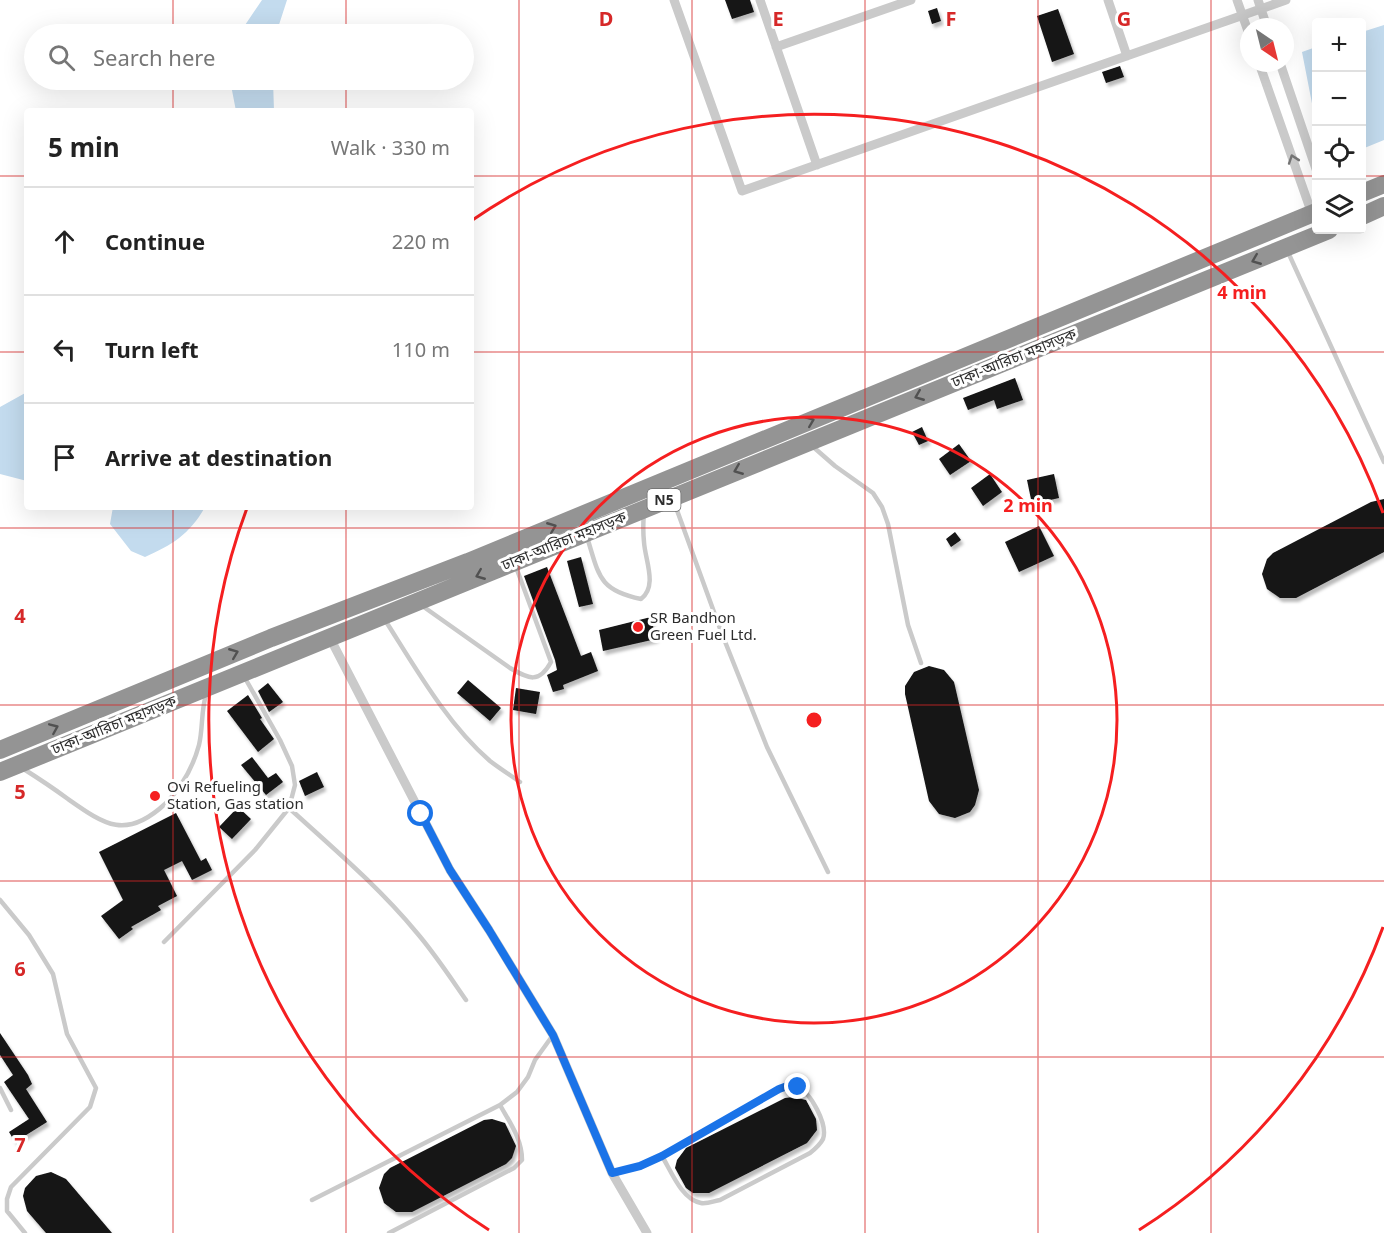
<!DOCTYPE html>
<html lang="en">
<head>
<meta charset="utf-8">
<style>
	body { margin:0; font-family:"Noto Sans","Noto Sans Bengali",sans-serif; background:#f6f6f6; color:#222 }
	.controls { position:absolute; right:18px; top:18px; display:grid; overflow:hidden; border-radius:6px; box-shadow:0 6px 24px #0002 }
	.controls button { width:54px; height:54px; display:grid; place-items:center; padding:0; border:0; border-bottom:2px solid #e0e0e0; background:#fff; color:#222; font:30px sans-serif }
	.compass { position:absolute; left:1240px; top:18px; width:54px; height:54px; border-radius:50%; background:#fff; box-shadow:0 6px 24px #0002; rotate:145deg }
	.stop { position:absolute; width:18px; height:18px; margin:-14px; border:4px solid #1a73e8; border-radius:50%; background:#fff }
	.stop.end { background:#1a73e8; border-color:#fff; box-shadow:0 2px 6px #0008 }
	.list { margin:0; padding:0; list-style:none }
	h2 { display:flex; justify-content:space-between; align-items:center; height:78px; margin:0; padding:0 24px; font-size:26px }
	h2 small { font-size:20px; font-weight:400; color:#767676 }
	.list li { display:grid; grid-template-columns:39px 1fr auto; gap:18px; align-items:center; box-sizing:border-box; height:108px; padding:0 24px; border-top:2px solid #e0e0e0 }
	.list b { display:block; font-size:22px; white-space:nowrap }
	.list em { font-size:20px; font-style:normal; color:#767676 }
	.icon { flex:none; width:33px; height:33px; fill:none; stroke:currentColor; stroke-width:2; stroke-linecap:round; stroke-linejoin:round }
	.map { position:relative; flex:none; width:1384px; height:1233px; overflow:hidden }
	.search { position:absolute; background:#fff; box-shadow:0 6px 24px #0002; left:24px; top:24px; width:450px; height:66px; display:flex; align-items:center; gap:15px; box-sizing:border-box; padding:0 21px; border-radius:33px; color:#767676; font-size:22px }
	.panel { position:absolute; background:#fff; box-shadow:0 6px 24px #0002; left:24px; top:108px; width:450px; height:402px; border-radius:6px }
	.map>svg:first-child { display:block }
	.water { fill:#c3dbee }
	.building { fill:#141414; filter:url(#shadow) }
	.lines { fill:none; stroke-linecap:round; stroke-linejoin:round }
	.lane { stroke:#cacaca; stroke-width:4.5 }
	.street { stroke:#cacaca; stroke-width:9 }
	.highway { stroke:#949494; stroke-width:18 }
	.oneway { stroke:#747474 }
	.oneway2 { stroke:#515151 }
	.route { stroke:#1a73e8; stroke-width:8 }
	.grid { fill:none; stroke:#d62828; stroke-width:1.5; stroke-opacity:0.55 }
	.ring { fill:none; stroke:#f51f20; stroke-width:3 }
	.poi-dot { fill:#f51f20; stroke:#fff; stroke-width:2 }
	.labels { text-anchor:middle; stroke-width:6; stroke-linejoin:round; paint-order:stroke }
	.shield { fill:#fff; stroke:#6c6c6c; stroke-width:1.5 }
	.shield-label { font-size:14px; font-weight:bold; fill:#2d2d2d }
	.street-label { font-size:15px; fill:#2d2d2d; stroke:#fff }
	.poi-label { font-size:15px; fill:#2d2d2d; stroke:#fff; text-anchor:start }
	.grid-label { font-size:20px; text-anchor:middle; font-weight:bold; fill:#d62828; stroke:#fff; stroke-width:6; stroke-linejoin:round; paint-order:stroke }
	.centre { fill:#f51f20; stroke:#fff; stroke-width:3 }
	.ring-label { font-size:18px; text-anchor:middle; font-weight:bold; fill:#f51f20; stroke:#fff; stroke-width:6; stroke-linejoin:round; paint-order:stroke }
</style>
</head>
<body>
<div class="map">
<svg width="1384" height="1233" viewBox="0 0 1384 1233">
	<defs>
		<filter id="shadow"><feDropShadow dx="2.5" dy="4" stdDeviation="1.5" flood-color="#0004"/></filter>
	</defs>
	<rect width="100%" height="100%" fill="#fff"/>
	<!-- water -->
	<path class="water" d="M 262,0 L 287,0 L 276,34 L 239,34 Z
		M 1384,25 L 1384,140 L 1362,149 L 1362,32 Z
		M 1316,47 L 1316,124 L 1302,52 Z
		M 230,80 L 273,80 L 274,111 L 236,111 Z
		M 27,392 L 27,481 L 0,474 L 0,407 Z
		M 113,507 L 205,507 C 190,534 172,545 145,557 L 131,551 L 110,524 Z"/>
	<!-- building -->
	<path class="building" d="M 725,0 L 750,0 L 754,12 L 732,19 Z
		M 937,8 L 941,21 L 932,24 L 928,11 Z
		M 1058,9 L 1074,54 L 1052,62 L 1037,16 Z
		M 1120,66 L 1124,77 L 1106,83 L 1102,72 Z
		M 1015,378 L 1023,400 L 997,409 L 994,400 L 968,410 L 963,398 Z
		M 922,427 L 928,441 L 919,445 L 912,432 Z
		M 959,444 L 971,461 L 950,475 L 939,459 Z
		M 990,474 L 1002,492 L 983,506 L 971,488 Z
		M 1054,474 L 1059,498 L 1032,504 L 1027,480 Z
		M 1384,499 L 1384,552 L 1296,598 L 1280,598 L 1267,589 L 1262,574 L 1267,559 L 1273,553 L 1371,502 Z
		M 1039,526 L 1054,556 L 1019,572 L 1005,542 Z
		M 955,532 L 961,540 L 951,547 L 946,539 Z
		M 581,557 L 593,604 L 579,607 L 567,561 Z
		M 547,567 L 581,656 L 591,652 L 598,671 L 563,685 L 564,689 L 553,692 L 547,675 L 557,670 L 555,660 L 524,576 Z
		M 651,617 L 656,639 L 603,651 L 599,630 Z
		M 929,666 L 944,670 L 954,682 L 979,790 L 975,805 L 970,812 L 955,818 L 939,814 L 929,801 L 905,694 L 905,686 L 914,672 Z
		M 468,680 L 501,708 L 490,721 L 457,693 Z
		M 268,683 L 283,702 L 269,712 L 258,691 Z
		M 516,688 L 540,692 L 536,714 L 513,710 Z
		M 248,695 L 262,718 L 260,719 L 274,739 L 258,752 L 227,711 Z
		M 252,757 L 268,778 L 276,773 L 283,782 L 266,795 L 241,765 Z
		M 317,772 L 324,787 L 305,796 L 299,781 Z
		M 238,807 L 251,819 L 232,839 L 219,827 Z
		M 176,813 L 201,861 L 206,858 L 212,870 L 192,880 L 182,861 L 164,870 L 177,896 L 158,906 L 161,910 L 131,927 L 133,929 L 119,939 L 101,916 L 123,900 L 99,852 Z
		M 0,1033 L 28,1075 L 32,1084 L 26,1089 L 47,1122 L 15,1142 L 9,1132 L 29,1119 L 4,1082 L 13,1075 L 0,1055 Z
		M 793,1097 L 806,1100 L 816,1119 L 817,1130 L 807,1143 L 709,1193 L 693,1193 L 686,1188 L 675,1168 L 677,1160 L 686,1148 L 785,1098 Z
		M 492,1119 L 505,1123 L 516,1146 L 512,1158 L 506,1164 L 412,1212 L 396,1212 L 384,1203 L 379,1188 L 384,1174 L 390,1168 L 484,1120 Z
		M 51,1172 L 66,1179 L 112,1233 L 46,1233 L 27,1211 L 23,1196 L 25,1188 L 36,1176 Z"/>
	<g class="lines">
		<!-- lane -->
		<path class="lane" d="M 1287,250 L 1384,462
			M 811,445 L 835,466 L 873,493 L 882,507 L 888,524 L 908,625 L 921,663
			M 674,502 L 722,634 L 767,747 L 828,872
			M 587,537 C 599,575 598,590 641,599 C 658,586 645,560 644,542 C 643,532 643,523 644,513
			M 421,605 L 510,668 C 529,679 539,684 551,662 L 516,567
			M 385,620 C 415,667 447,724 490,761 C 499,768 510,775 520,782
			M 22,768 C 38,778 53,788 68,799 C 105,825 126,840 165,804 C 181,788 193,767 199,745 C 203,729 201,710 206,695
			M 289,808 C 333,848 379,887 417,933 C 435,954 450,977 466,1000
			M 0,900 L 29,935 L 53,974 L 67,1034 L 96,1088 L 90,1107 L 11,1187 L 7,1199 L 7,1211 L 25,1233
			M 164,942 L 255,850 L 289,808 L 295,785 L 292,766 L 280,740 L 245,678
			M 0,1088 L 11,1110
			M 613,1173 L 640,1165 L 662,1156 L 779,1089 C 786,1087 791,1084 797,1087 C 811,1092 828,1125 823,1139 C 820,1145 815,1149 810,1153 L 720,1200 C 714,1201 707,1204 701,1203 C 682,1200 671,1171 662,1156
			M 312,1200 L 500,1105 L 517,1092 L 528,1077 L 535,1060 L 553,1035
			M 389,1233 L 514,1168 L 522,1160 C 522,1139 510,1123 500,1105"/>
		<!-- street -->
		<path class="street" d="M 674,0 L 742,191 L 1286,0
			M 760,0 L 817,165
			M 1108,0 L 1127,56
			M 1237,0 L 1249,34
			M 1258,0 L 1267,27
			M 776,47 L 911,0
			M 1259,63 L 1312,214
			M 1280,63 L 1316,169
			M 330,638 L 450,870 L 489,930 L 553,1035 L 612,1173 L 647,1233"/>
		<!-- highway -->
		<path class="highway" d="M 1362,193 L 1384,184
			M 1362,216 L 1384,206
			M 0,750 L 271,638 L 468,562 L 1316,212
			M 0,772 L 1329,230"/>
	</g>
	<!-- one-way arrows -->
	<defs><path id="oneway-chevron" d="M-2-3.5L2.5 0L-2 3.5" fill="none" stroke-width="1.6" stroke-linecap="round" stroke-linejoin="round" transform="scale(1.5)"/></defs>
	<use class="oneway" href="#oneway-chevron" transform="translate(1293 159) rotate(-109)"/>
	<g class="oneway2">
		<use href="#oneway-chevron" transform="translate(1256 260) rotate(158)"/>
		<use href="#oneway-chevron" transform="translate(919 396) rotate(158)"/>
		<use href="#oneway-chevron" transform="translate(810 421) rotate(-22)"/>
		<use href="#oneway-chevron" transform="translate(738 470) rotate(158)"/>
		<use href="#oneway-chevron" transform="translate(552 527) rotate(-22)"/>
		<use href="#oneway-chevron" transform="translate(480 575) rotate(158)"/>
		<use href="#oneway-chevron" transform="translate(234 653) rotate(-22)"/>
		<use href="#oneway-chevron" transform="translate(54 728) rotate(-23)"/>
	</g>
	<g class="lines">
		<!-- route -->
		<path class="route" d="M 421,814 L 450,870 L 489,930 L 553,1035 L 612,1173 L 640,1166 L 662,1156 L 779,1089 L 790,1085 L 798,1087"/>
	</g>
	<!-- grid -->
	<path class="grid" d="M 173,0 L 173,34M 346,0 L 346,34M 519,0 L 519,1233M 692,0 L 692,1233M 865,0 L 865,1233M 1038,0 L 1038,1233M 1211,0 L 1211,1233M 173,80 L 173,111M 346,80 L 346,111M 0,176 L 27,176M 471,176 L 1316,176M 1362,176 L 1384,176M 0,352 L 27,352M 471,352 L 1384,352M 173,507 L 173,1233M 346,507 L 346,1233M 0,528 L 1384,528M 0,705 L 1384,705M 0,881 L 1384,881M 0,1057 L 1384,1057"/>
	<!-- distance rings -->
	<g class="ring">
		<circle cx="814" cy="720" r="303"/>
		<path d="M1383 927A605 605 0 0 1 1139 1230M489 1230A605 605 0 0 1 247 508M471 221A605 605 0 0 1 1383 513"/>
	</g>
	<!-- markers -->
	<g class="poi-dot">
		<circle cx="638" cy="627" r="6"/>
		<circle cx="155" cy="796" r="6"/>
	</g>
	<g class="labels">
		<!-- shield labels -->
		<rect class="shield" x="647.5" y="489" width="33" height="22" rx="4.5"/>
		<g class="shield-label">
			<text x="664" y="505">N5</text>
		</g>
		<!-- street labels -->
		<g class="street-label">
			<text transform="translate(1014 358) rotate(-22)" y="5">ঢাকা-আরিচা মহাসড়ক</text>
			<text transform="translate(564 541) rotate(-22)" y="5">ঢাকা-আরিচা মহাসড়ক</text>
			<text transform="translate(114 725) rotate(-22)" y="5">ঢাকা-আরিচা মহাসড়ক</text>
		</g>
		<!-- poi labels -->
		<g class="poi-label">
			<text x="650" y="623">SR Bandhon<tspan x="650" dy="17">Green Fuel Ltd.</tspan></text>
			<text x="167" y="792">Ovi Refueling<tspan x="167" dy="17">Station, Gas station</tspan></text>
		</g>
	</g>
	<g class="grid-label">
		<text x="606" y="26">D</text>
		<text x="778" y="26">E</text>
		<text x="951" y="26">F</text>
		<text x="1124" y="26">G</text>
		<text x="20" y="623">4</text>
		<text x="20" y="799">5</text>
		<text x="20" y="976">6</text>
		<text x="20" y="1152">7</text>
	</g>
	<circle cx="814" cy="720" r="9" class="centre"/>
	<g class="ring-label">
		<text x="1242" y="299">4 min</text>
		<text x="1028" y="512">2 min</text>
	</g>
</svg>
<div class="controls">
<button>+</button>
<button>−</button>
<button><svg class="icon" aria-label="locate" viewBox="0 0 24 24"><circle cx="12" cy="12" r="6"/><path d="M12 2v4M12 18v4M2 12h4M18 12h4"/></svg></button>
<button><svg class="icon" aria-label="layers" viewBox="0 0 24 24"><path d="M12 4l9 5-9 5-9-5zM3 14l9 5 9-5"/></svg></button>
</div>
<svg class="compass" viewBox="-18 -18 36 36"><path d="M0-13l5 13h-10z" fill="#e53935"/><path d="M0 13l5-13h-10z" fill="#767676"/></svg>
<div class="stop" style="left:421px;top:814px"></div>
<div class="stop end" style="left:798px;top:1087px"></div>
<div class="search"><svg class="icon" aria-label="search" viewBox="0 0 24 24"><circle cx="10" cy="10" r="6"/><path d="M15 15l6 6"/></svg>Search here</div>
<section class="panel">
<h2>5 min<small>Walk · 330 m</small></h2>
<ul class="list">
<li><svg class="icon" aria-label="ahead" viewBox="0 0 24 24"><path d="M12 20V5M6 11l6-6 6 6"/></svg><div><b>Continue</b></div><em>220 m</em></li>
<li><svg class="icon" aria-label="left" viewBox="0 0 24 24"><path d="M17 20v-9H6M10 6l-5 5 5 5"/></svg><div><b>Turn left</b></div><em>110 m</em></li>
<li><svg class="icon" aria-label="arrive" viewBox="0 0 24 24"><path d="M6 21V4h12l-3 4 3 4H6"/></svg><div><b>Arrive at destination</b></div></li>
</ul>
</section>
</div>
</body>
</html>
